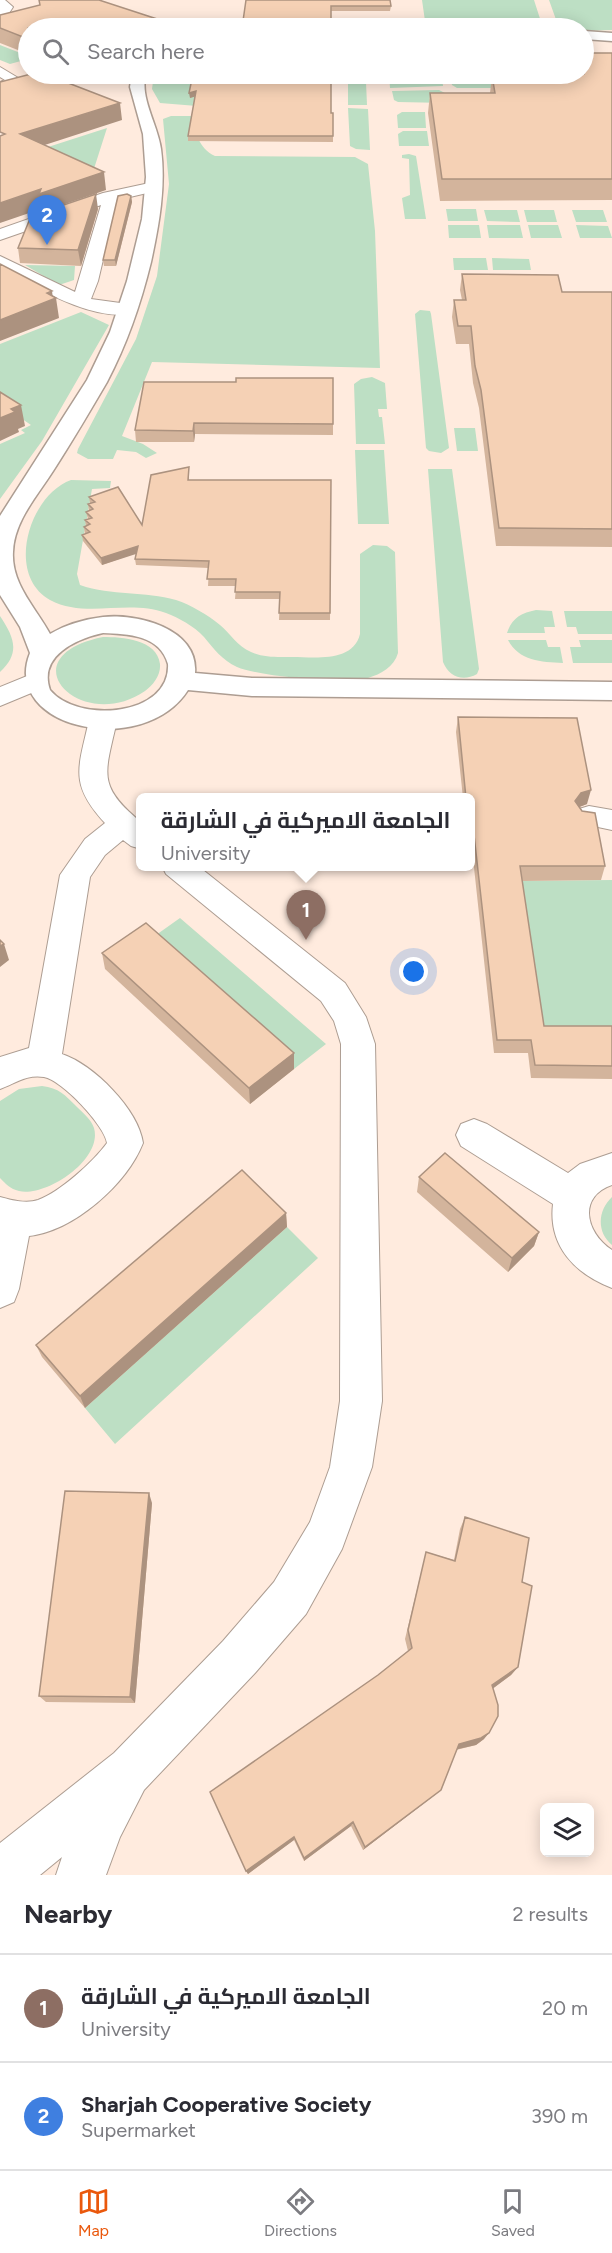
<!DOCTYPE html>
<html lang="en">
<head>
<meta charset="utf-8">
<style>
	body { margin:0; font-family:Figtree,Cairo,sans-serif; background:#f7f7f7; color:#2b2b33 }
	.controls { position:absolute; right:18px; bottom:18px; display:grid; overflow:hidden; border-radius:9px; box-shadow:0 3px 15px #0003 }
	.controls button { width:54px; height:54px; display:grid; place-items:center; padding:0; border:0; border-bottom:2px solid #e1e1e2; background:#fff; color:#2b2b33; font:30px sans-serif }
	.you { position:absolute; left:414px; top:972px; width:21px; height:21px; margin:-15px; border:4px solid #fff; border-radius:50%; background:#1a73e8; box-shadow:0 0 0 9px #1a73e833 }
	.badge { display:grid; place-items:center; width:39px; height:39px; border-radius:50%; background:#ea580c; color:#fff; font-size:20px; font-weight:700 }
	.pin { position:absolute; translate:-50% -50px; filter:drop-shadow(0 2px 3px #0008) }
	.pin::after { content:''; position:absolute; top:32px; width:21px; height:18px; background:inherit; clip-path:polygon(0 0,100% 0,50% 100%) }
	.popup { position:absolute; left:136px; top:793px; width:339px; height:78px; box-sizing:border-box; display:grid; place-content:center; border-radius:9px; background:#fff; filter:drop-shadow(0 2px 4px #0005); font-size:20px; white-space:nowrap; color:#7c7c81 }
	.popup b { font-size:22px; color:#2b2b33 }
	.popup::after { content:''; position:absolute; left:50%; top:100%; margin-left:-12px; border:12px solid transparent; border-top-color:#fff }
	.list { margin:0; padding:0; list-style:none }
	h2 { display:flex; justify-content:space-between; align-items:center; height:78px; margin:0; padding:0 24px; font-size:26px }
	h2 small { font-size:20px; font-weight:400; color:#7c7c81 }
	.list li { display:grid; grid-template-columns:39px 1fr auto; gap:18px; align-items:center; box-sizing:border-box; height:108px; padding:0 24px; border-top:2px solid #e1e1e2 }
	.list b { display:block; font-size:22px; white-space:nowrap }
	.list p { margin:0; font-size:20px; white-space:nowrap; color:#7c7c81 }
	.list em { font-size:20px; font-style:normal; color:#7c7c81 }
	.icon { flex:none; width:33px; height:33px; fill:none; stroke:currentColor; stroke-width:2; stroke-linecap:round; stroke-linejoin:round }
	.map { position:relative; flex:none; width:612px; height:1875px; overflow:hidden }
	.search { position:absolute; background:#fff; box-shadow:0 3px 15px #0003; left:18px; right:18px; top:18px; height:66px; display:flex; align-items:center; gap:15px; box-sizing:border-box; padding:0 21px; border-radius:33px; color:#7c7c81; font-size:22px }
	.sheet { height:294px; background:#fff }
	nav { display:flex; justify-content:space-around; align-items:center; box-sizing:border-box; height:84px; border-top:2px solid #e1e1e2; background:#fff; font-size:16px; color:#7c7c81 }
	nav a { display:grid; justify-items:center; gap:3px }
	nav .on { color:#ea580c }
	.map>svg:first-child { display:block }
	.built { fill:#ffebde; fill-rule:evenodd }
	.green { fill:#bddfc4 }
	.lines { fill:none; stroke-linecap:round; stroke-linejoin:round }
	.minor-casing { stroke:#ad9d92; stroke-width:2 }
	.tertiary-casing { stroke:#ad9d92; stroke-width:3 }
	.minor { fill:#fff; fill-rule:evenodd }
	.tertiary { fill:#fff; fill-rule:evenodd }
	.wall { fill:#d3b49c }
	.shaded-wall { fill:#ac927f }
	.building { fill:#f5d1b5; stroke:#ac927f; stroke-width:1.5 }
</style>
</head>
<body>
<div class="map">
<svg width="612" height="1875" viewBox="0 0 612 1875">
	<rect width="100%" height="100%" fill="#fef7f2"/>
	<!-- built -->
	<path class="built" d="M 0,0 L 612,0 L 612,1875 L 0,1875 ZM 28,28 L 584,28 L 584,74 L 28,74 ZM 141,798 L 471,798 L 471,866 L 141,866 ZM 544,1808 L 590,1808 L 590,1852 L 544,1852 Z"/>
	<!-- green -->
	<path class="green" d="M 422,0 L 534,0 L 543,28 L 426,28 Z
		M 549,0 L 612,0 L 612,30 L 584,31 L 584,28 L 559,28 Z
		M 0,45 L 28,56 L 28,59 L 10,64 L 0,60 Z
		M 154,74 L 195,74 L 197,106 L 160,103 L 152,89 Z
		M 389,74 L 410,74 L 411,78 L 442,78 L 443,86 L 390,88 Z
		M 450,78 L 500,78 L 502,88 L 457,88 L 452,85 Z
		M 356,81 L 366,82 L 367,105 L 348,105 L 348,84 Z
		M 439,90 L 445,93 L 446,103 L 398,102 L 394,100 L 392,91 Z
		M 348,108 L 368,109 L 370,150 L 356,149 L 350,146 Z
		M 402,112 L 425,112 L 426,128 L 398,128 L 397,115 Z
		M 171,116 L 193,116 C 196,133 198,148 215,156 L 355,157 L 368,164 L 375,231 L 380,368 L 152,362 L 122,436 L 143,444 L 157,453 L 146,458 L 136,452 L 117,450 L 113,459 L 88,459 L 77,453 L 78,449 L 136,339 L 157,276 L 169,184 L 163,119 Z
		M 107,128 L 91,178 L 45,148 Z
		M 403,131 L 427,131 L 429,146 L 399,146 L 398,134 Z
		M 409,154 L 416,156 L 426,219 L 405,219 L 402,198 L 410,195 L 409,159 L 402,158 L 402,155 Z
		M 446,209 L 476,209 L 478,221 L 448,221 Z
		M 484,210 L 517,210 L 520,222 L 487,221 Z
		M 524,210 L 554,210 L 557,222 L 527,222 Z
		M 572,210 L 603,210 L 607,222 L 576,222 Z
		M 448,225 L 479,225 L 481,238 L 449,238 Z
		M 487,225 L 520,225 L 523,238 L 489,238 Z
		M 528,225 L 558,225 L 562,238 L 531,238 Z
		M 576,225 L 608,226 L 612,238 L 580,238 Z
		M 453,258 L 486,258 L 488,270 L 454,270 Z
		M 492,258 L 529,259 L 531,270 L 493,270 Z
		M 25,265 L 75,266 L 74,280 L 59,285 Z
		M 420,310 L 430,311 L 431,314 L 449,448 L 441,453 L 429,451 L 426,448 L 415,314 Z
		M 81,312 L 109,325 L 42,441 L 0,499 L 0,444 L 25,433 L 21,430 L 31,425 L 0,404 L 0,344 Z
		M 372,377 L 385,383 L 387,409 L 378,409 L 379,417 L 382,417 L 385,444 L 356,444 L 354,384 L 361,379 Z
		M 454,428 L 475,428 L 478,451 L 457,451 Z
		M 355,450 L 384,450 L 389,524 L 358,524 Z
		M 428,469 L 452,469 L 479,669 L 477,674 C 463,682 449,677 443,662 Z
		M 71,480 L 111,481 L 110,488 L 92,489 L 77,574 L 80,585 C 112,596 145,591 176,600 C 191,605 208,615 220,625 C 231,634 237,646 251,652 C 263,658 278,657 292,657 C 314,657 353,663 360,634 L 360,554 L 373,545 L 387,546 L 395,552 L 398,653 C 394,667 381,674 368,678 C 343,684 261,677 237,667 C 222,660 214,649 204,637 C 194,626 179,618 166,613 C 127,599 86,619 50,600 C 5,575 29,495 71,480 Z
		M 536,610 L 552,611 L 555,627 L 544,627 L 545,633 L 507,633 C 512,618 521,613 536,610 Z
		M 564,611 L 612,611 L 612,634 L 578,634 L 576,627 L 567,627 Z
		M 0,616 C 14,637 21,653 0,672 Z
		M 103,637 C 122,637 157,639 160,664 C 161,675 153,685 145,691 C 81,735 5,657 103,637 Z
		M 508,640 L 546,640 L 548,647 L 560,647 L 563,663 C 541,662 519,661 508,640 Z
		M 579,640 L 612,640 L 612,663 L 573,663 L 570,647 L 581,647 Z
		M 612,880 L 612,1039 L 541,1040 L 517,881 Z
		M 180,918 L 326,1044 L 294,1069 L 149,940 Z
		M 42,1086 C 59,1088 65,1095 77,1107 C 83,1113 91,1119 94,1128 C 103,1159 47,1197 19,1191 C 10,1189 6,1184 0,1178 L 0,1101 L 19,1089 Z
		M 612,1197 L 612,1245 C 596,1232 598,1210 612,1197 Z
		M 287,1227 L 318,1258 L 115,1444 L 85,1408 Z"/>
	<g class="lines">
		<defs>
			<path id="minor" d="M 0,0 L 5,0 L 13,7 L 4,21 L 0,22 Z
				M 0,67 L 20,79 L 15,86 L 0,91 L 0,82 L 5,80 L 0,77 Z
				M 154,182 L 160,184 L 162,187 L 160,190 L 117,200 L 98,281 L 91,299 L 135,305 L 137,309 L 135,313 C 93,323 36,287 0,268 L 0,256 L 75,292 L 101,205 L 0,240 L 0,229 L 103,193 Z
				M 32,674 L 41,677 L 45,683 L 41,689 L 0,706 L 0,687 Z
				M 103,711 L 113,714 L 117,720 C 106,772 95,785 141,822 L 141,849 L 131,846 L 123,840 L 105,855 L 90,877 L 62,1054 C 94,1065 138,1109 143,1143 C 127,1184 74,1231 29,1236 L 19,1289 L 14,1302 L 0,1308 L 0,1197 C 11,1200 26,1204 38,1200 C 60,1192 93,1162 107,1143 C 105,1126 62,1080 44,1077 C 27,1074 16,1083 0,1089 L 0,1057 L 29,1048 L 60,875 L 85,839 L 105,823 C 68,783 79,767 89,720 L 93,714 Z
				M 589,806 L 612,810 L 612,830 L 579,823 L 574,816 L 579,809 Z
				M 162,866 L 198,866 L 345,983 L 366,1017 L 375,1044 L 382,1401 L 372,1467 L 342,1549 L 306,1614 L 255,1673 L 144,1790 L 120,1837 L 106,1875 L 56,1875 L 62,1857 L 40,1875 L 0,1875 L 0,1843 L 114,1753 L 223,1641 L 274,1582 L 310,1522 L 330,1467 L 340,1401 L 341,1044 L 334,1021 L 321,1001 L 166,874 Z
				M 474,1119 L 487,1124 L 568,1173 L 580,1164 L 612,1153 L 612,1185 C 577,1197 586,1233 612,1250 L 612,1288 C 575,1274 548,1246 553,1204 L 461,1146 L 456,1135 L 461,1124 Z"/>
			<path id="tertiary" d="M 584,31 L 612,33 L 612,41 L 584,39 Z
				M 132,74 L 146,74 C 139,97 158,125 161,149 C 166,187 159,225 151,262 C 141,303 127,344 107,382 C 90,411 73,440 55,468 C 39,494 14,520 13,552 C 11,584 36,608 50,634 C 65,625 85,619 103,617 C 136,613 199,628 195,673 L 252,678 L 612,682 L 612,700 L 252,696 L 188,690 C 143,760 0,728 30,653 L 20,627 L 0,595 L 0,516 L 87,380 L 110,332 L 127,281 L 142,219 L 146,177 L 143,134 L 130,87 ZM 103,633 C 128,634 160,635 168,664 C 171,716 78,724 50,690 C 38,656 76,639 103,633 Z"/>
		</defs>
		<!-- minor casing -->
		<use href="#minor" class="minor-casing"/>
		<!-- tertiary casing -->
		<use href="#tertiary" class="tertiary-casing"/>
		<!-- minor -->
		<use href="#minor" class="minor"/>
		<!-- tertiary -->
		<use href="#tertiary" class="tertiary"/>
	</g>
	<!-- wall -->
	<path class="wall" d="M 39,0 L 99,0 L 28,28 L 28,54 L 0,43 L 0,15 L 40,5 Z
		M 246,0 L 391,6 L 390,11 L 331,11 Z
		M 612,53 L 612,200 L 440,201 L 428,113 L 430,93 L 490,93 L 492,76 L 512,76 L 512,74 L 584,74 Z
		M 193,74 L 333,113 L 333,142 L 188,141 L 188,136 L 195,96 L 190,98 Z
		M 131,196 L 132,202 L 116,266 L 104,266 L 103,260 Z
		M 98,209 L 81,266 L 20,263 L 18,248 Z
		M 462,274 L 562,292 L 612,292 L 612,547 L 496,546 L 479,408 L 473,383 L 469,344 L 456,344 L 452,317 L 454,300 L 462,300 L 460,290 Z
		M 333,378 L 333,435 L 195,434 L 194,442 L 136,442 L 135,430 L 236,382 Z
		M 189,467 L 189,480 L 331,480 L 330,620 L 279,620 L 280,599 L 235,599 L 236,586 L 208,586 L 209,568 L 136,565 L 135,559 L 136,553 L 102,565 L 83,541 L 82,535 L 85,534 L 84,527 L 86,526 L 85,520 L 88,519 L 86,512 L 89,511 L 88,504 L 90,503 L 89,497 L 142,525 Z
		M 458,717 L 587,804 L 579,807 L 605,866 L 601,880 L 522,881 L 544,1026 L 612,1026 L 612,1079 L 531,1078 L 528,1053 L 494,1053 L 472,849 L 471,849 L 471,798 L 463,798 L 456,732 Z
		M 102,953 L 294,1053 L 294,1069 L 250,1104 L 105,969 Z
		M 419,1177 L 539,1232 L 534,1246 L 508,1272 L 417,1192 Z
		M 286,1213 L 287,1227 L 85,1408 L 42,1357 L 36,1345 Z
		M 152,1503 L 135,1703 L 46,1702 L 39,1696 Z
		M 465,1517 L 522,1582 L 518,1667 L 511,1675 L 493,1688 L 484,1739 L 476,1745 L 456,1750 L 436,1794 L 363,1850 L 351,1826 L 304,1861 L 294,1840 L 248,1874 L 246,1871 L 378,1675 L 408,1651 L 405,1639 L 426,1552 L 454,1560 L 460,1529 Z"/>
	<!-- shaded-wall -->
	<path class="shaded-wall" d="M 154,18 L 155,28 L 116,28 Z
		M 196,91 L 197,96 L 190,98 L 189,93 Z
		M 120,103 L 122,120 L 23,152 L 20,134 Z
		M 104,172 L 106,190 L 42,212 L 41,209 L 0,223 L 0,203 L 41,189 Z
		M 96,194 L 98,209 L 81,266 L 78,250 Z
		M 131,196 L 132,202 L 116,266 L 115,260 Z
		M 52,291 L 53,299 L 56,298 L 59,318 L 0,341 L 0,320 Z
		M 21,405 L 25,426 L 18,429 L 19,432 L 0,441 L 0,418 L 11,409 Z
		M 194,423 L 195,434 L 194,442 L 193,431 Z
		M 138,546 L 139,553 L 102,565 L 101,558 Z
		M 591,790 L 587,804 L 577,808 L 575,801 L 581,793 Z
		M 4,944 L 9,960 L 0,967 L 0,946 Z
		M 294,1053 L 294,1069 L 250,1104 L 249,1088 Z
		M 286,1213 L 287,1227 L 85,1408 L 80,1396 Z
		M 539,1232 L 534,1246 L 508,1272 L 512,1258 Z
		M 149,1493 L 152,1503 L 135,1703 L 130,1697 Z
		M 518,1667 L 511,1675 L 487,1693 L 492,1685 Z
		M 489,1733 L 484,1739 L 476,1745 L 454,1750 L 459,1744 Z
		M 441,1790 L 436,1794 L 363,1850 L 365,1847 Z
		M 353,1822 L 351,1826 L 304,1861 L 304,1858 Z
		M 294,1837 L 294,1840 L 248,1874 L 246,1871 Z"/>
	<!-- building -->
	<path class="building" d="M 39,0 L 99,0 L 154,18 L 116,28 L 28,28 L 28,39 L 0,28 L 0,15 L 40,5 Z
		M 246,0 L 390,0 L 391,6 L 331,6 L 331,28 L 242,28 Z
		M 584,53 L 612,53 L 612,179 L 442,179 L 430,93 L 495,93 L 492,76 L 520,76 L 520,74 L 584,74 Z
		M 31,74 L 45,74 L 120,103 L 20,134 L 104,172 L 39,194 L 41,189 L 0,203 L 0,136 L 5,134 L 0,132 L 0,82 Z
		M 193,74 L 331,74 L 331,113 L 333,113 L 333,136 L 188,136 L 196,91 L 189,93 Z
		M 96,194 L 78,250 L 18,248 L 31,216 Z
		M 127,194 L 131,196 L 115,260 L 103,260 L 118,196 Z
		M 0,264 L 52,291 L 47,293 L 56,298 L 0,320 Z
		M 462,274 L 558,275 L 562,292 L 612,292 L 612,529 L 499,528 L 481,390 L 475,366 L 471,326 L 458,326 L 454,300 L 466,300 Z
		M 236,378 L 333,378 L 333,424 L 194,423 L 193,431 L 135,430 L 144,382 L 236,382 Z
		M 0,392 L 21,405 L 11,409 L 15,412 L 0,418 Z
		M 189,467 L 188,480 L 331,480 L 330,613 L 279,613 L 280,592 L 235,592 L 236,579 L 207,579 L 209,561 L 135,559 L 138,546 L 101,558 L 82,535 L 90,532 L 84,527 L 90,524 L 85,520 L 92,518 L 86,512 L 93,509 L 88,504 L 95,502 L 89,497 L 118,487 L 142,525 L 151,475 Z
		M 458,717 L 577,718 L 591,790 L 581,793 L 575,801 L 582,811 L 595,813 L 605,866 L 520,866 L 544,1026 L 612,1026 L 612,1066 L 535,1065 L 531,1040 L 497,1040 L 474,835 L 471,835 L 471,798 L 466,798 Z
		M 146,923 L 294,1053 L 249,1088 L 102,953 Z
		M 0,940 L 4,944 L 0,946 Z
		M 445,1153 L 539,1232 L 512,1258 L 419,1177 Z
		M 242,1170 L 286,1213 L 80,1396 L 36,1345 Z
		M 65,1491 L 149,1493 L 130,1697 L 39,1696 Z
		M 465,1517 L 529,1538 L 522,1582 L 532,1586 L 518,1667 L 492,1685 L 498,1705 L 498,1716 L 489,1733 L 481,1738 L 459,1744 L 441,1790 L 365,1847 L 353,1822 L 304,1858 L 294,1837 L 246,1871 L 210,1792 L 378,1675 L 412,1648 L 408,1630 L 426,1552 L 455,1561 Z"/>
</svg>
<div class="controls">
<button><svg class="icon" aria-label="layers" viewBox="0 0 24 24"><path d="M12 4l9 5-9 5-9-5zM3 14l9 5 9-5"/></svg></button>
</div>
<div class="you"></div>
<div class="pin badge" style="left:306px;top:940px;background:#8d6e63">1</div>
<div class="popup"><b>الجامعة الاميركية في الشارقة</b>University</div>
<div class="pin badge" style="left:47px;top:245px;background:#3f7fe0">2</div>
<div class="search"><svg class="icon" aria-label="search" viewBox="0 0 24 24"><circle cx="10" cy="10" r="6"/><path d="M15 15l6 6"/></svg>Search here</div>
</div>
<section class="sheet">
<h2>Nearby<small>2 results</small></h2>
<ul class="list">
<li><span class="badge" style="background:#8d6e63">1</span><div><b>الجامعة الاميركية في الشارقة</b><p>University</p></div><em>20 m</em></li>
<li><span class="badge" style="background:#3f7fe0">2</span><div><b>Sharjah Cooperative Society</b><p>Supermarket</p></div><em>390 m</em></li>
</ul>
</section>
<nav>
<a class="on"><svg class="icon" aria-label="map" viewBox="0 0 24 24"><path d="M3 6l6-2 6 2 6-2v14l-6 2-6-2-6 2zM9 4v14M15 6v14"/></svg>Map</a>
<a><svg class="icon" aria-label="directions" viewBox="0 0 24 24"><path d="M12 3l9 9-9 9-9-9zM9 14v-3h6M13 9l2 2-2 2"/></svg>Directions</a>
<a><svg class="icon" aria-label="saved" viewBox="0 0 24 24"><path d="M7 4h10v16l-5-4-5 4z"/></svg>Saved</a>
</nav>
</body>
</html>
